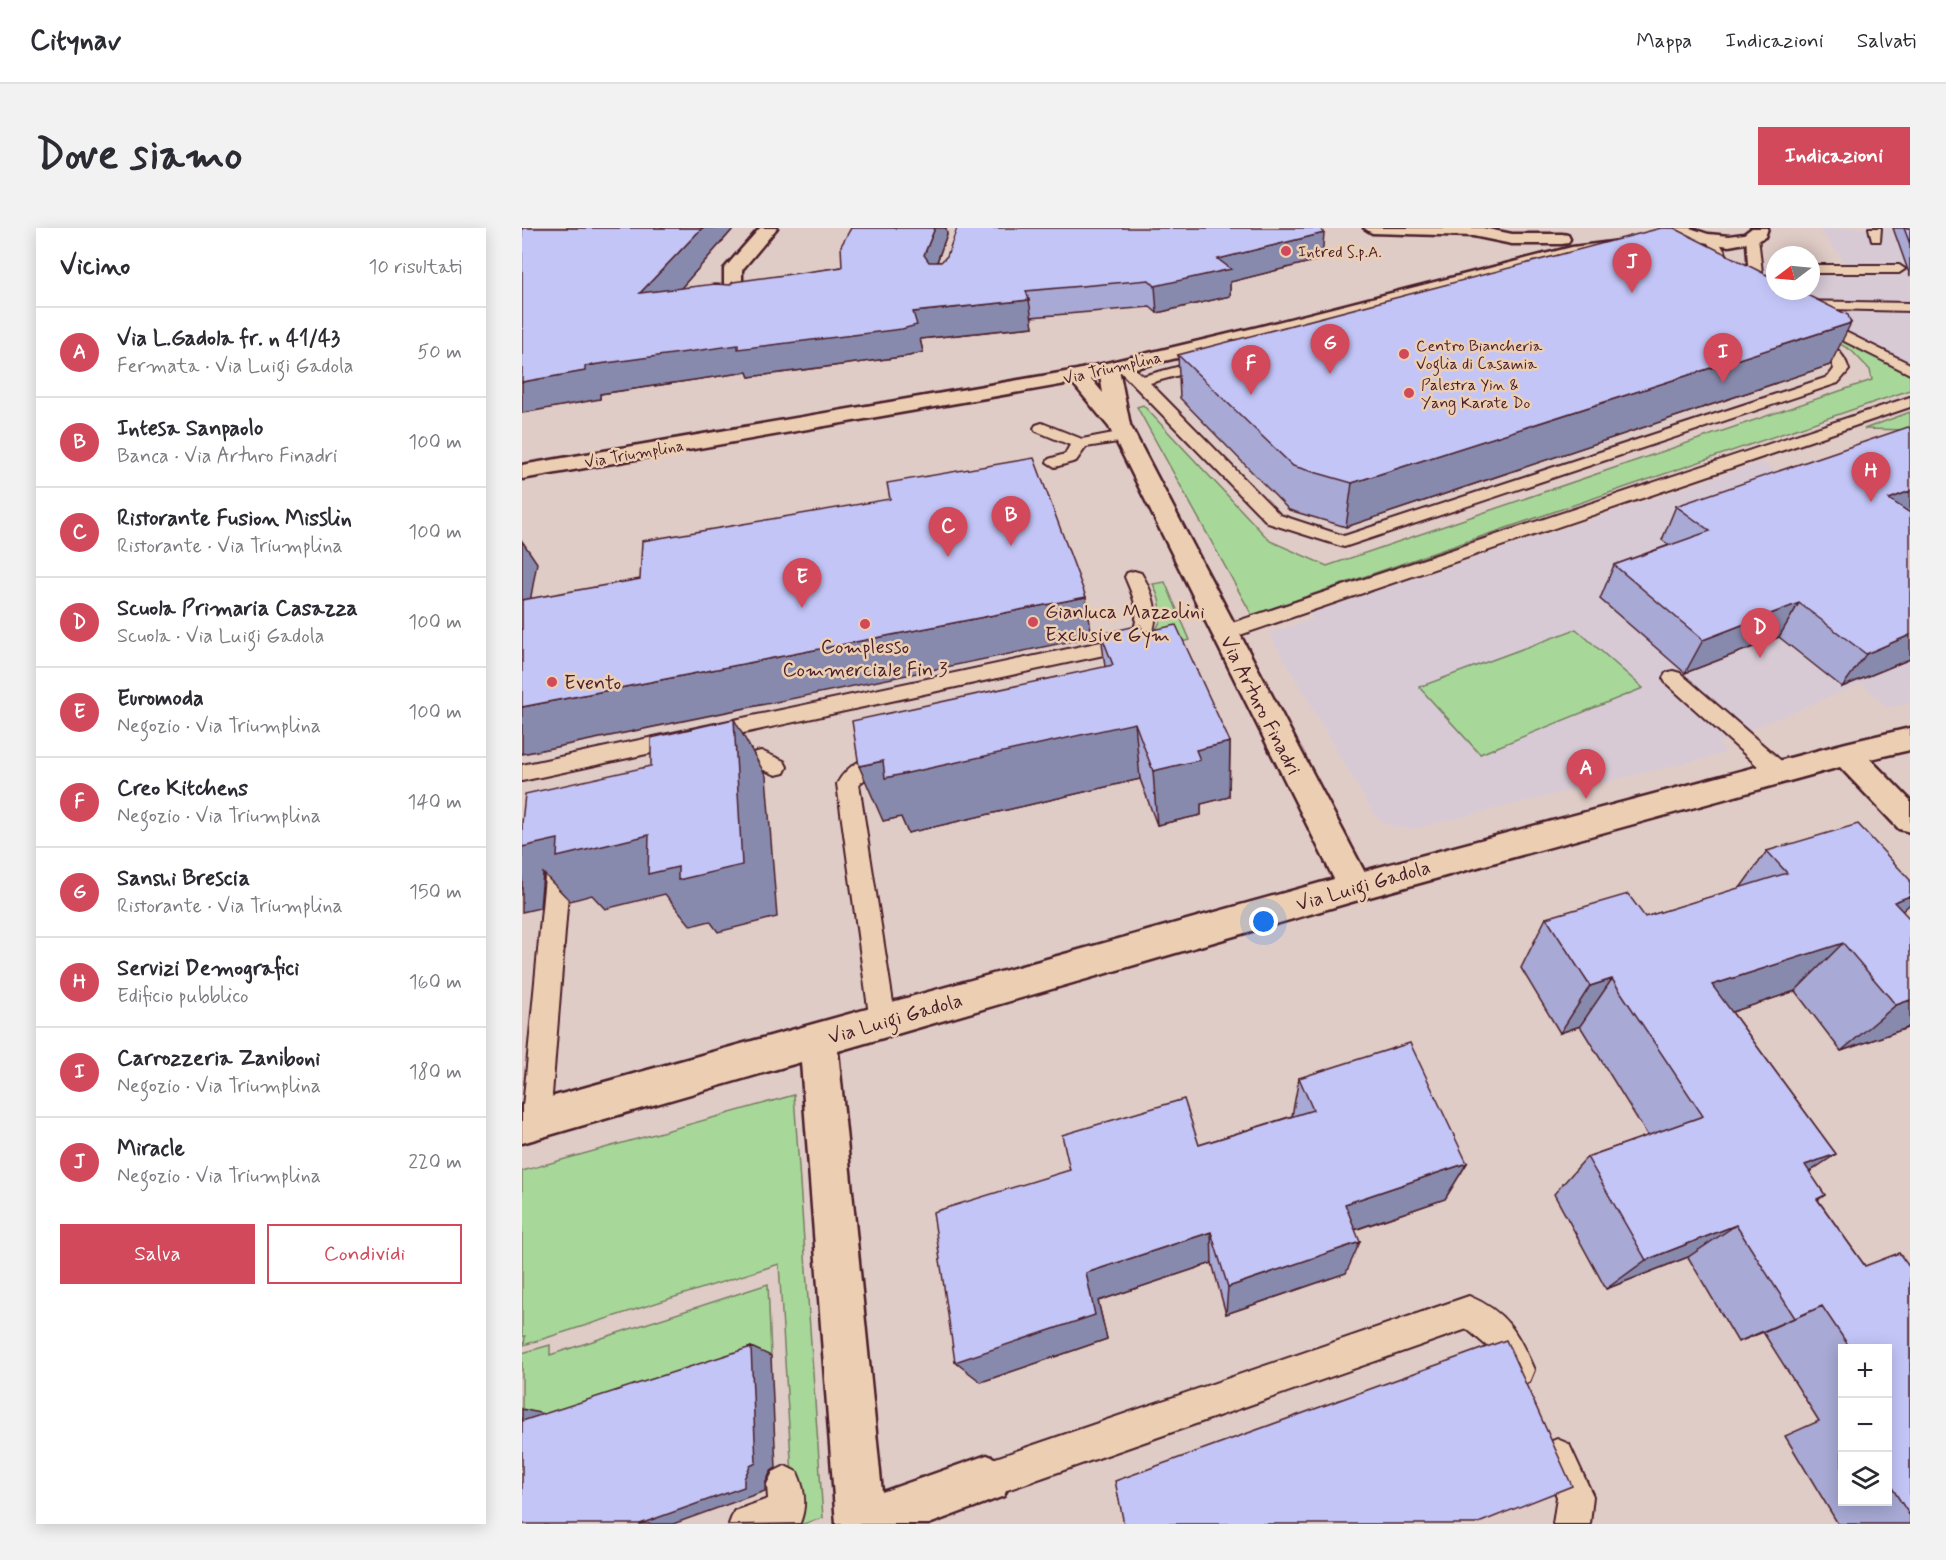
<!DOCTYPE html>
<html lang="it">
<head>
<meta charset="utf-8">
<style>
	body { margin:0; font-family:Mynerve,sans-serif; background:#f2f2f3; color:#2b2b33 }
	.controls { position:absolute; right:18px; bottom:18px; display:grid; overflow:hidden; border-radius:0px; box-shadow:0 3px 15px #0003 }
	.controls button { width:54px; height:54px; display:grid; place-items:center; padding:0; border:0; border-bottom:2px solid #e1e1e2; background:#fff; color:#2b2b33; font:30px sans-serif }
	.compass { position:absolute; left:1244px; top:18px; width:54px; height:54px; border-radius:50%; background:#fff; box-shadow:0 3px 15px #0003; rotate:254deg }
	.you { position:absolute; left:742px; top:694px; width:21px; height:21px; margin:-15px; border:4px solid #fff; border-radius:50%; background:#1a73e8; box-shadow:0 0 0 9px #1a73e833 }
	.badge { display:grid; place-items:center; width:39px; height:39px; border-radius:50%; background:#d1495b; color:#fff; font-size:20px; font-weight:700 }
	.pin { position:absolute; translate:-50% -50px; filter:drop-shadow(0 2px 3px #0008) }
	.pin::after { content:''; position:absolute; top:32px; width:21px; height:18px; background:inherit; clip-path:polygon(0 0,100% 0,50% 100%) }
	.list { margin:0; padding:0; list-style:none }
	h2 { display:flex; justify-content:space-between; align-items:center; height:78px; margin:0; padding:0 24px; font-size:26px }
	h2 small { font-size:20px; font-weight:400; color:#7c7c81 }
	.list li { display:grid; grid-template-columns:39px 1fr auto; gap:18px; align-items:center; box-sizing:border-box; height:90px; padding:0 24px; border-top:2px solid #e1e1e2 }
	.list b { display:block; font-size:22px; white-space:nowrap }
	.list p { margin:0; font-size:20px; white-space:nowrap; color:#7c7c81 }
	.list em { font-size:20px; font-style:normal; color:#7c7c81 }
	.actions { display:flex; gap:12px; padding:18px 24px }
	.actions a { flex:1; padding:14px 0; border:2px solid #d1495b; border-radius:0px; text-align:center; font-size:21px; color:#d1495b }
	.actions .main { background:#d1495b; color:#fff }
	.icon { flex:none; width:33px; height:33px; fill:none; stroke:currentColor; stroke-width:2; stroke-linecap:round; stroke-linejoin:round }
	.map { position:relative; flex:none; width:1388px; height:1296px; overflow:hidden; border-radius:0px }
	header { display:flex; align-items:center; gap:36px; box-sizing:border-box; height:84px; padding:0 30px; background:#fff; border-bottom:2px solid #e1e1e2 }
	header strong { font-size:28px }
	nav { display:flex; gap:33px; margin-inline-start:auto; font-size:21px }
	.intro { display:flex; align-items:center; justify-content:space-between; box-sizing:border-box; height:144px; padding:0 36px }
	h1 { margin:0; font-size:42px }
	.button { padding:15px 27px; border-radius:0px; background:#d1495b; color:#fff; font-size:21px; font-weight:700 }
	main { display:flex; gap:36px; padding:0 36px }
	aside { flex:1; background:#fff; border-radius:0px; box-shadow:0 3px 15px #0003 }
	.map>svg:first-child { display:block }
	.built { fill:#d7cad5 }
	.green { fill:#a7d89a; stroke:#787c62; stroke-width:1.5 }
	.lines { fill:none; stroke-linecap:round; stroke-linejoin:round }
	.lane-casing { stroke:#4a1f2b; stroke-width:4 }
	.street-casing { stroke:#4a1f2b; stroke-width:5 }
	.secondary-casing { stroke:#4a1f2b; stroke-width:5 }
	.lane { fill:#eccfb3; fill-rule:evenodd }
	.street { fill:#eccfb3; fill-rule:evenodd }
	.secondary { fill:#eccfb3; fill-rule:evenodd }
	.wall { fill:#a8a9d4; stroke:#4a1f2b; stroke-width:1.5; fill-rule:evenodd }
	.shaded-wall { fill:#888aad; stroke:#4a1f2b; stroke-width:1.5 }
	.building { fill:#c3c5f7; stroke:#4a1f2b; stroke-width:1.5 }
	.poi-dot { fill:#d1495b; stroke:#eccfb3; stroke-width:2 }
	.labels { text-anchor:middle; stroke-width:5; stroke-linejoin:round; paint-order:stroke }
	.far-poi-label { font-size:16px; fill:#4a1f2b; stroke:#eccfb3; text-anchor:start }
	.far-street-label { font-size:16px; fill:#4a1f2b; stroke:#eccfb3 }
	.poi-label { font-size:20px; fill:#4a1f2b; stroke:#eccfb3; text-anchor:start }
	.street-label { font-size:20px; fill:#4a1f2b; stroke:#eccfb3 }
</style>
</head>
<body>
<header>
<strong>Citynav</strong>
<nav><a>Mappa</a><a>Indicazioni</a><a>Salvati</a></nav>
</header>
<div class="intro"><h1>Dove siamo</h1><a class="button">Indicazioni</a></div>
<main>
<aside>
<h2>Vicino<small>10 risultati</small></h2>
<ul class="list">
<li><span class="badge">A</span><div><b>Via L.Gadola fr. n 41/43</b><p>Fermata · Via Luigi Gadola</p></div><em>50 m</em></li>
<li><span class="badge">B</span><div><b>Intesa Sanpaolo</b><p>Banca · Via Arturo Finadri</p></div><em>100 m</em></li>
<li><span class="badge">C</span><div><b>Ristorante Fusion Misslin</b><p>Ristorante · Via Triumplina</p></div><em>100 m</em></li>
<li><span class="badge">D</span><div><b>Scuola Primaria Casazza</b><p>Scuola · Via Luigi Gadola</p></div><em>100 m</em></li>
<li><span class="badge">E</span><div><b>Euromoda</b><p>Negozio · Via Triumplina</p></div><em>100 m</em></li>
<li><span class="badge">F</span><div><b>Creo Kitchens</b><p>Negozio · Via Triumplina</p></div><em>140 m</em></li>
<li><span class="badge">G</span><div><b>Sanshi Brescia</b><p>Ristorante · Via Triumplina</p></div><em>150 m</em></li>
<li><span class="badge">H</span><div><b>Servizi Demografici</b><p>Edificio pubblico</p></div><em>160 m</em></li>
<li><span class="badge">I</span><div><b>Carrozzeria Zaniboni</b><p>Negozio · Via Triumplina</p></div><em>180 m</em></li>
<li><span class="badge">J</span><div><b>Miracle</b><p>Negozio · Via Triumplina</p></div><em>220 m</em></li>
</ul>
<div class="actions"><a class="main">Salva</a><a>Condividi</a></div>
</aside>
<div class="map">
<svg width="1388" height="1296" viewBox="0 0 1388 1296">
	<rect width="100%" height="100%" fill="#e0ccc7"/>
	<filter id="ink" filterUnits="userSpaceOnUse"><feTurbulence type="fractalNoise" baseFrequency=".0167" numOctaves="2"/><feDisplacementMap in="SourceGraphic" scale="12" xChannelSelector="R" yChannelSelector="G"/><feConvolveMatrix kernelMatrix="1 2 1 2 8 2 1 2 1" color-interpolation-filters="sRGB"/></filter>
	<g filter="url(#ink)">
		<!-- built -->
		<path class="built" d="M 1301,0 L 1388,0 L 1388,146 L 1229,62 L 1198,36 L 1253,36 L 1253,63 L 1289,63 L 1289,36 L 1325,36 L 1297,2 Z
			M 1240,234 L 1388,331 L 1388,475 L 1365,480 L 1341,455 L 1196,515 L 1204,525 L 890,601 L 873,599 L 859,593 L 850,583 L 747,405 L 791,391 L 786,386 Z"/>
		<!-- green -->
		<path class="green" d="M 1155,29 L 1229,62 L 1388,146 L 1388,162 L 730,387 L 615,179 L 621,177 L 748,313 L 805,338 L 1350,152 L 1348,142 L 1329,122 Z
			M 1388,184 L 1388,202 L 1342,201 Z
			M 643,354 L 668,412 L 599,426 C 633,406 651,398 631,356 Z
			M 1054,401 L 1121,460 L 958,526 L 897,459 Z
			M 272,867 L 301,1290 L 281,1296 L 273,1296 L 257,1036 L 2,1117 L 3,1108 L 0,1108 L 0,943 Z
			M 246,1056 L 249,1128 L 0,1193 L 0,1125 L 28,1117 L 28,1127 Z"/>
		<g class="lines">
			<defs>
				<path id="lane" d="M 1347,0 L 1359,0 L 1358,13 L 1350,13 Z
					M 1230,5 L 1236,9 L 1242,62 L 1235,66 L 1230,65 L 1198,38 L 1184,11 L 1186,8 L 1194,8 L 1208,33 L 1227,49 L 1224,9 Z
					M 1289,37 L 1377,37 L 1383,41 L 1377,45 L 1289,45 Z
					M 1273,73 L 1388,75 L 1388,83 L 1268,80 L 1266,77 Z
					M 1293,89 L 1388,136 L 1388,146 L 1288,96 L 1286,93 Z
					M 1286,106 C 1305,110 1322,123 1327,142 L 1316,155 L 822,319 L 746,295 L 593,138 L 600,134 L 605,135 L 621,148 L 689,130 L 694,131 L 696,134 L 694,137 L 628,155 L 758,287 L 822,308 L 1306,149 L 1312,141 C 1308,126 1295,120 1281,113 L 1279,110 Z
					M 1388,169 L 1388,179 L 709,410 L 702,411 L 695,410 L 692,405 L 695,400 Z
					M 520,195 L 560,211 L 602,203 L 610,208 L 602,213 L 564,219 L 554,233 L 533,239 L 525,234 L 527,231 L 543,226 L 548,217 L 514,203 L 512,200 L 514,197 Z
					M 612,343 L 619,345 C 632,366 640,390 626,413 L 605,422 L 0,553 L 0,537 L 593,411 L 611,404 C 619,384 611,368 603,349 L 605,345 Z
					M 1151,443 L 1158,445 L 1265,538 L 1268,544 L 1265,550 L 1257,552 L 1249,550 L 1144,455 L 1141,450 L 1144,445 Z
					M 239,523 L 262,533 L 265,539 L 262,545 L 254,547 L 237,540 L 205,547 L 197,545 L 194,539 L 197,533 Z
					M 368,524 L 376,526 L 379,532 L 376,538 L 351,545 L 337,556 L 374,794 L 370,802 L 361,806 L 352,802 L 348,794 L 315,556 C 327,534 344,529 368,524 Z
					M 37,619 L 45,621 L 49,628 L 28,892 L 24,902 L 14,906 L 4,902 L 0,890 L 25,628 L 29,621 Z
					M 947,1068 C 985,1084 996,1105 1012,1142 L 1007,1154 L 995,1159 L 983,1154 L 966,1119 L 945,1101 L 465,1269 L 453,1263 L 447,1251 L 453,1239 L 465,1233 Z
					M 1035,1211 L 1047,1216 L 1071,1268 L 1068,1296 L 1031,1296 L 1035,1269 L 1018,1228 L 1023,1216 Z
					M 263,1238 L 275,1244 C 283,1261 285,1277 278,1295 L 207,1296 L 212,1283 L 246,1271 L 245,1256 L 251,1244 Z"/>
				<path id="street" d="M 238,0 L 255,0 L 220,42 L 220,77 L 218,81 L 204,81 L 202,77 L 202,41 Z
					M 842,0 L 961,0 L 990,6 L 1040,6 L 1046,7 L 1048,11 L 1046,15 L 1040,16 L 990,16 L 951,8 L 850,5 Z
					M 587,135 L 594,137 L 597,141 L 608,197 L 842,643 L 1324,515 L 1388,500 L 1388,522 L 1348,531 L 1388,572 L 1388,604 L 1377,601 L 1318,539 L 833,673 L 316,823 L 360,1264 L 465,1227 L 482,1234 L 489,1251 L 482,1268 L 407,1296 L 314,1296 L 279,834 L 0,915 L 0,877 L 812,651 L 587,199 L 545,148 L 548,144 C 564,140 571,154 581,165 L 577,141 L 580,137 Z"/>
				<path id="secondary" d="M 1148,0 L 1168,0 L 1186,6 L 1207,8 L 1222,6 L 1230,0 L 1246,0 L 1243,9 L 1234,13 L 1207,18 L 1173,13 L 1051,29 L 746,108 L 555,154 L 0,251 L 0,237 L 555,142 L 736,99 L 1050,19 L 1154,6 Z"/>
			</defs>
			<!-- lane casing -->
			<use href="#lane" class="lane-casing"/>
			<!-- street casing -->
			<use href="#street" class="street-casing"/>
			<!-- secondary casing -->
			<use href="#secondary" class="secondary-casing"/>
			<!-- lane -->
			<use href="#lane" class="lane"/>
			<!-- street -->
			<use href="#street" class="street"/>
			<!-- secondary -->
			<use href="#secondary" class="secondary"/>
		</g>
		<!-- wall -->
		<path class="wall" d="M 0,0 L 211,0 L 211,1 L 159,60 L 208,57 L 320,39 L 329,0 L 424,0 L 425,6 L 415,34 L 800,31 L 708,54 L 708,68 L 635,85 L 628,79 L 509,89 L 511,99 L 398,111 L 401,124 L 387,128 L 227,149 L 225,144 L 78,166 L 78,171 Z
			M 1371,0 L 1388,0 L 1388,48 Z
			M 656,127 L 1308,137 L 824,299 L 767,282 L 658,170 Z
			M 1154,278 L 1388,431 L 1320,459 L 1257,409 L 1163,445 L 1078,371 L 1092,337 L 1147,317 L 1140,312 Z
			M 622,404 L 708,514 L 707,569 L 679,576 L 679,587 L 635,597 L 618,551 L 386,605 L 379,589 L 361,593 L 583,439 L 579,406 Z
			M 1245,623 L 1388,676 L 1380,683 L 1385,800 L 1319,823 L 1273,763 L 1210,784 L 1314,926 L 1287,944 L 1303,967 L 1296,972 L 1343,1038 L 1388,1040 L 1388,1296 L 1316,1296 L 1263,1208 L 1297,1193 L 1241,1104 L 1216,1114 L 1166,1029 L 1084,1061 L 1032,966 L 1065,929 L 1126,908 L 1058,798 L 1038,805 L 999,740 L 1024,690 L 1123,689 L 1218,660 ZM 1320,1120 L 1365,1120 L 1365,1274 L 1320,1274 Z
			M 777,850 L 945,935 L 923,971 L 833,1002 L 824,1045 L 704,1086 L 690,1035 L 576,1073 L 585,1111 L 459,1154 L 677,917 L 770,888 Z"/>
		<!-- shaded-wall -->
		<path class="shaded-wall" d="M 180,0 L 211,0 L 211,1 L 131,92 L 118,65 Z
			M 413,0 L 424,0 L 425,6 L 408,53 L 402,27 Z
			M 802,5 L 800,31 L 708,54 L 708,68 L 635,85 L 633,58 L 696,31 Z
			M 507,72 L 511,99 L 398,111 L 401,124 L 387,128 L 227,149 L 225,144 L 78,166 L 78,171 L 0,185 L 0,154 L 63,138 L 391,84 Z
			M 1329,95 L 1308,137 L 824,299 L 830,255 Z
			M 1388,263 L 1388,289 L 1367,271 Z
			M 0,313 L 15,335 L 0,418 Z
			M 564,369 L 570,409 L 0,526 L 0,479 Z
			M 1277,375 L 1257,409 L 1163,445 L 1181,412 Z
			M 1388,407 L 1388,431 L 1320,459 L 1344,426 Z
			M 212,491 L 244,548 L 255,689 L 196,704 L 188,693 L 169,698 L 143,666 L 83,681 L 70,667 L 48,673 L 21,645 L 18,680 L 0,684 L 0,603 L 13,616 Z
			M 613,495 L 618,551 L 386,605 L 379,589 L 361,593 L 337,538 L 361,533 Z
			M 708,514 L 707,569 L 679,576 L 679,587 L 635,597 L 631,543 L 674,522 Z
			M 1388,668 L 1388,676 L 1347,715 L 1372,674 Z
			M 1321,715 L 1273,763 L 1150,804 L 1190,757 Z
			M 1090,751 L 1058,798 L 1038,805 L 1068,758 Z
			M 1388,772 L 1388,797 L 1385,800 L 1319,823 L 1374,777 Z
			M 1314,926 L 1259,963 L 1283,937 Z
			M 945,935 L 923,971 L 811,1009 L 823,976 Z
			M 1214,997 L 1166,1029 L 1084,1061 L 1124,1032 Z
			M 689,1004 L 690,1035 L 576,1073 L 585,1111 L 459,1154 L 433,1134 L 564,1045 Z
			M 838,1014 L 824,1045 L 704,1086 L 706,1059 Z
			M 1300,1078 L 1241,1104 L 1216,1114 Z
			M 229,1119 L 249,1128 L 254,1240 L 249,1243 L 243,1255 L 243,1263 L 151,1296 L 118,1296 Z
			M 0,1181 L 22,1186 L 0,1198 Z"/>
		<!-- building -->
		<path class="building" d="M 0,0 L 180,0 L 118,65 L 193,56 L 208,57 L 211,54 L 320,39 L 319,18 L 329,0 L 413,0 L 402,27 L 407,34 L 419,34 L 425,28 L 435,0 L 798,0 L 802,5 L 696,31 L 709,41 L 633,58 L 627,52 L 504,63 L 507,72 L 391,84 L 395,97 L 380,101 L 216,121 L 216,117 L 63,138 L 63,143 L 0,154 Z
			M 1139,0 L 1152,0 L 1253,51 L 1253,63 L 1277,63 L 1326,87 L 1329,95 L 830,255 L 771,238 L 656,127 Z
			M 1382,0 L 1388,0 L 1388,16 Z
			M 1386,199 L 1388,200 L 1388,263 L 1367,271 L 1388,285 L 1388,407 L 1344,426 L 1277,375 L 1181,412 L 1092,337 L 1188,303 L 1154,278 Z
			M 512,230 L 564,369 L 0,479 L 0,372 L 118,351 L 120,313 L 368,271 L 365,255 Z
			M 618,397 L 622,404 L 654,397 L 708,514 L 674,522 L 678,532 L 631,543 L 613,495 L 363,550 L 361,533 L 337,538 L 330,493 L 591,437 L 579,406 Z
			M 212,491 L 220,637 L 156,652 L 156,639 L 126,646 L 127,607 L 35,629 L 36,611 L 0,619 L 0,595 L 3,566 L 129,538 L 129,510 Z
			M 1336,596 L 1388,652 L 1388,668 L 1372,674 L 1388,691 L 1388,772 L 1374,777 L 1321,715 L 1190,757 L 1314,926 L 1283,937 L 1303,967 L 1295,971 L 1343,1038 L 1377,1025 L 1388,1040 L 1388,1288 L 1365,1252 L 1365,1120 L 1328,1120 L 1300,1078 L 1273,1090 L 1214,997 L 1124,1032 L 1065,929 L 1181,888 L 1090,751 L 1068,758 L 1024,690 L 1106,666 L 1123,689 L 1265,645 L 1245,623 Z
			M 888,815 L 945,935 L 823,976 L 838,1014 L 706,1059 L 689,1004 L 564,1045 L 573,1087 L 433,1134 L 411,984 L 548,942 L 540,907 L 662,871 L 677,917 L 791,882 L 777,850 Z
			M 984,1112 L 1050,1258 L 954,1296 L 602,1296 L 593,1253 Z
			M 229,1119 L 234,1235 L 228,1238 L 222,1251 L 222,1259 L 118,1296 L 0,1296 L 0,1193 Z"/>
	</g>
	<!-- markers -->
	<g class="poi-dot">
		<circle cx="764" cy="23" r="6"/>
		<circle cx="882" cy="126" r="6"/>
		<circle cx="887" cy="165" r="6"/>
		<circle cx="511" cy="394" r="6"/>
		<circle cx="343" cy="396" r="6"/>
		<circle cx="30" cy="454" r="6"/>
	</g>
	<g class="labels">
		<!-- far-poi labels -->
		<g class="far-poi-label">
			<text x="776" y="29">Intred S.p.A.</text>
			<text x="894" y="123">Centro Biancheria<tspan x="894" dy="18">Voglia di Casamia</tspan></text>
			<text x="899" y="162">Palestra Yin &amp;<tspan x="899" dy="18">Yang Karate Do</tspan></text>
		</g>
		<!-- far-street labels -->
		<g class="far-street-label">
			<text transform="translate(590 139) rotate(-13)" y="6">Via Triumplina</text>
			<text transform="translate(112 225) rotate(-10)" y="6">Via Triumplina</text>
		</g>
		<!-- poi labels -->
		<g class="poi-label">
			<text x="523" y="390">Gianluca Mazzolini<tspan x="523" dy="23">Exclusive Gym</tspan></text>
			<text x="343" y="425" text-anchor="middle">Complesso<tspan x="343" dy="23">Commerciale Fin 3</tspan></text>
			<text x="42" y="461">Evento</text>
		</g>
		<!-- street labels -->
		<g class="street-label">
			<text transform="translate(739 477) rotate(63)" y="7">Via Arturo Finadri</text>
			<text transform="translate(841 657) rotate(-16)" y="7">Via Luigi Gadola</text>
			<text transform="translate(373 790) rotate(-16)" y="7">Via Luigi Gadola</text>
		</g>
	</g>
</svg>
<div class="controls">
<button>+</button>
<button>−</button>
<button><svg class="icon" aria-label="layers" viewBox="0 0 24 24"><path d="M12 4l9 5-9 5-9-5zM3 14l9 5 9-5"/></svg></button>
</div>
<svg class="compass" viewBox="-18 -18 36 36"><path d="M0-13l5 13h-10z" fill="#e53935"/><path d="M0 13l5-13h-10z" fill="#7c7c81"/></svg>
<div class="you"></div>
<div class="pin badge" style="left:1064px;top:571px">A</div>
<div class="pin badge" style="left:489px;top:318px">B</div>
<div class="pin badge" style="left:426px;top:329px">C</div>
<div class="pin badge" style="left:1238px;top:430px">D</div>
<div class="pin badge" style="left:280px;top:380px">E</div>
<div class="pin badge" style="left:729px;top:167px">F</div>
<div class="pin badge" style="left:808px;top:146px">G</div>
<div class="pin badge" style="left:1349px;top:274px">H</div>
<div class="pin badge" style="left:1201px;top:155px">I</div>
<div class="pin badge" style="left:1110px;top:65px">J</div>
</div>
</main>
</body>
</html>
